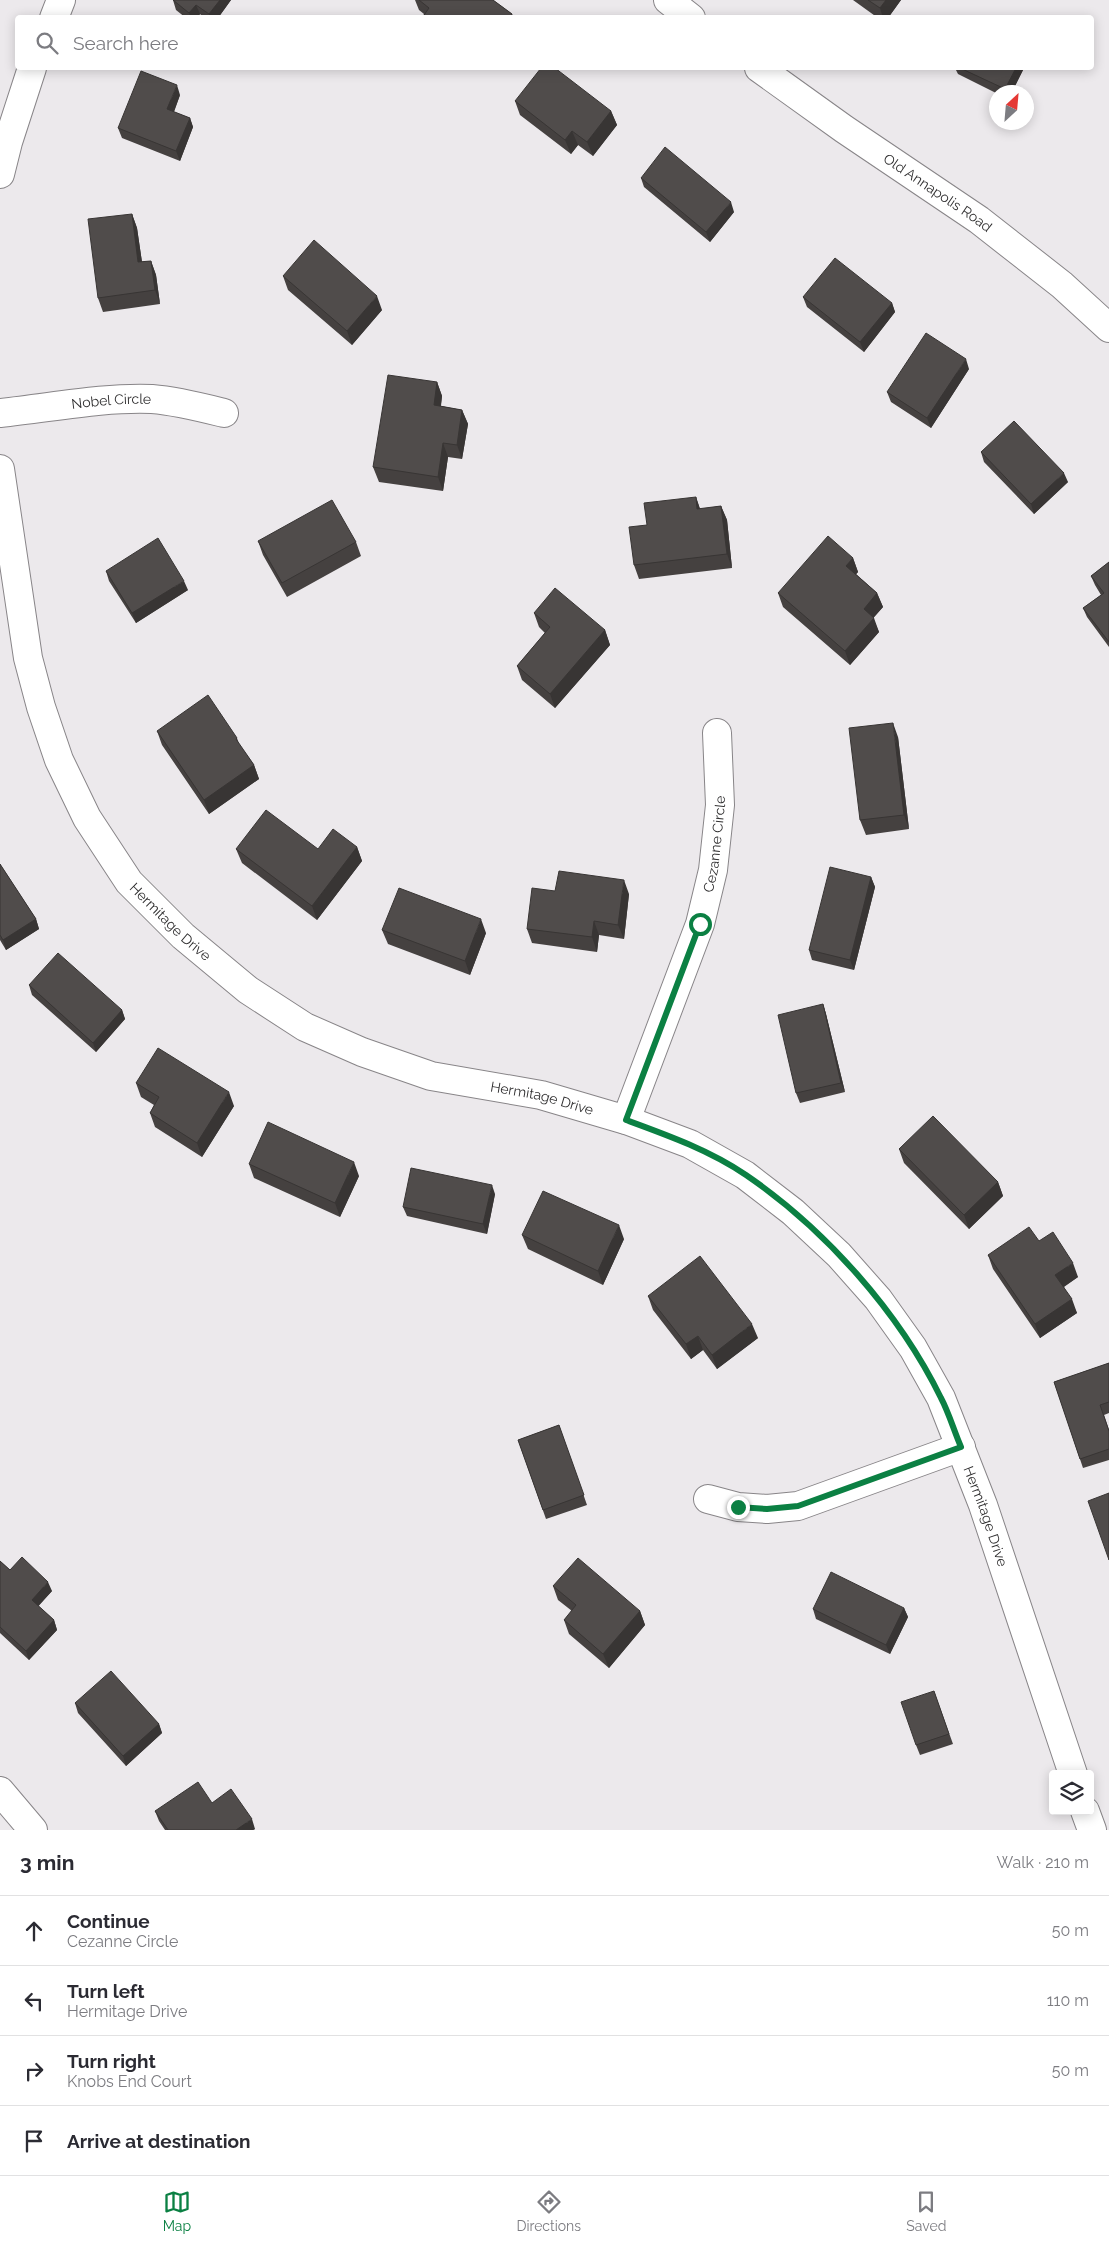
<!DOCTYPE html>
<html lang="en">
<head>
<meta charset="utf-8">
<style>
	body { margin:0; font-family:Raleway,sans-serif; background:#f7f7f7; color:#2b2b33 }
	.controls { position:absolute; right:15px; bottom:15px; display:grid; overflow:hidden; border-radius:5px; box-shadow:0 2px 12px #0003 }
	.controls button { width:45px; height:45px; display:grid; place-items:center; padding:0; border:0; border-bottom:1px solid #e1e1e2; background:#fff; color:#2b2b33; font:25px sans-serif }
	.compass { position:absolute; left:989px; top:85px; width:45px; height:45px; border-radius:50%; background:#fff; box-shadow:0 2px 12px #0003; rotate:26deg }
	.stop { position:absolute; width:15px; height:15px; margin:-11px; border:4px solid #0b8043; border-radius:50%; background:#fff }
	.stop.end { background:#0b8043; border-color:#fff; box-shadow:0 1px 5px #0008 }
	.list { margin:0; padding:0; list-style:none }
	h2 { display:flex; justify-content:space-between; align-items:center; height:65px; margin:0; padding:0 20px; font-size:21px }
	h2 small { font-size:16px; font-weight:400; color:#7c7c81 }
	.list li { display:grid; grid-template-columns:32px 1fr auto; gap:15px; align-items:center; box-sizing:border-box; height:70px; padding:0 20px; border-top:1px solid #e1e1e2 }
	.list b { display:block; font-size:19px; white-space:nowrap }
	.list p { margin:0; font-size:16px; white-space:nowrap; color:#7c7c81 }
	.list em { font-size:16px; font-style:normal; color:#7c7c81 }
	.icon { flex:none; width:28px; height:28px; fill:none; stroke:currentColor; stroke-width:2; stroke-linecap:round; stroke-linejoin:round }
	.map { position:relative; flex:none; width:1109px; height:1830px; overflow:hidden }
	.search { position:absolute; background:#fff; box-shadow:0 2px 12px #0003; left:15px; right:15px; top:15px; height:55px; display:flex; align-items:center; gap:12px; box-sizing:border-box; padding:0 18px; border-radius:5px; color:#7c7c81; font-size:19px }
	.sheet { height:345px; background:#fff }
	nav { display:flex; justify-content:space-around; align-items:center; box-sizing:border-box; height:70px; border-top:1px solid #e1e1e2; background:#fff; font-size:14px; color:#7c7c81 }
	nav a { display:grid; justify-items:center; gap:2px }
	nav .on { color:#0b8043 }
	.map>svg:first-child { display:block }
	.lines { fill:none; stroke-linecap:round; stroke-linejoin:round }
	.minor-casing { stroke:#888588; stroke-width:30 }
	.tertiary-casing { stroke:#888588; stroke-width:30 }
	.minor { stroke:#fff; stroke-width:28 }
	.tertiary { stroke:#fff; stroke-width:28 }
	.wall { fill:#454140 }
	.shaded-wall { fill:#383534 }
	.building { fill:#504c4b; stroke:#383534 }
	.route { stroke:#0b8043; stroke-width:6 }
	.labels { text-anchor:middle; stroke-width:5; stroke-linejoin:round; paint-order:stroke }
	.street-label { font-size:14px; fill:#302f30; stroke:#fff }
</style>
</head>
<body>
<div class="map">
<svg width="1109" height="1830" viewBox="0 0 1109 1830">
	<rect width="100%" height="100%" fill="#ece9ec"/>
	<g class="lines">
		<defs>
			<g id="minor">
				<path d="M 54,18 L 61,0"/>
				<path d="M 0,174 L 8,142 L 32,68"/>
				<path id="s1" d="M 0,413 C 50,408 102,397 152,399 C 177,401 200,407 224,413"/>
				<path id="s2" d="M 0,469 L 28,658 L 41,707 L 59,760 L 87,818 L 129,882 L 183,936 L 248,990 L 305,1027 L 362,1052 L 431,1076 L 541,1095 L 626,1120 L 690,1144 L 745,1175 L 793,1212 L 839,1255 L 878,1299 L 913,1348 L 941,1398 L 983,1505 L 1073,1774"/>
				<path id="s3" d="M 626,1120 L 700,924 L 713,870 L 720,805 L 717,733"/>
				<path d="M 708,1499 L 738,1507 L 767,1509 L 798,1506 L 961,1447"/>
				<path d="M 0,1791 L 33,1830"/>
				<path d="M 1085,1811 L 1092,1830"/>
			</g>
			<g id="tertiary">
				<path d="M 668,0 L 691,18"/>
				<path id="s4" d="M 759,68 L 844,129 L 979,220 L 1062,285 L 1109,328"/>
			</g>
		</defs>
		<!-- minor casing -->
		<use href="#minor" class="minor-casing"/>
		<!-- tertiary casing -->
		<use href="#tertiary" class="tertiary-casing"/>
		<!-- minor -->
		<use href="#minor" class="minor"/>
		<!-- tertiary -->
		<use href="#tertiary" class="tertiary"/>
	</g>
	<!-- wall -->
	<path class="wall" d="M 173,0 L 231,0 L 218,18 L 204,18 L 200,14 L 197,18 L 186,18 L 176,10 Z
		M 415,0 L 493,0 L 512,14 L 514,18 L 422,18 L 424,14 L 419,10 Z
		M 853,0 L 901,0 L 888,18 L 878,18 Z
		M 955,68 L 1024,68 L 1012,92 L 996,93 L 958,74 Z
		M 180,95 L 174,112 L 190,118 L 193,127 L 180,161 L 122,138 L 118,128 Z
		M 515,101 L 611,111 L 617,125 L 593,156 L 578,145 L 571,154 L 520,115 Z
		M 641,178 L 734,212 L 710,242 L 644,187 Z
		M 132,214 L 137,228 L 142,262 L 151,261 L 156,275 L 160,304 L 103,312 L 98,298 Z
		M 283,276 L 382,310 L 352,345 L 288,290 Z
		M 803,297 L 892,303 L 895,312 L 864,352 L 807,307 Z
		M 969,369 L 931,428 L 891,402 L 887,392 Z
		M 437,382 L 442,396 L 441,406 L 462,410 L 468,424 L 462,459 L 448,457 L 443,491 L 379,482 L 373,467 Z
		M 981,452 L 1068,482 L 1034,514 L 984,462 Z
		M 696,497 L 700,509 L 721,506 L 727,520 L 732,568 L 639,579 L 634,565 L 647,525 Z
		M 258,541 L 356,542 L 361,556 L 287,597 L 263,555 Z
		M 853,558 L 858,572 L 856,574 L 877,593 L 883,607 L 873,618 L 879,632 L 850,665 L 783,607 L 778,593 Z
		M 1109,562 L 1109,647 L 1087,617 L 1083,608 L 1101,595 L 1095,585 L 1091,576 Z
		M 106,571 L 188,590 L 136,623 L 109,581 Z
		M 534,613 L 605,630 L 610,645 L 555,708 L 522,680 L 517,666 L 545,633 L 539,627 Z
		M 157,731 L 237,738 L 239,744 L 254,765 L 259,779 L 209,814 L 162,745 Z
		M 898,737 L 909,829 L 866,835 L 860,820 Z
		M 357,847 L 362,861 L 317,920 L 242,863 L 236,849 L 318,849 Z
		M 0,864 L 36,919 L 39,929 L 6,950 L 0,940 Z
		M 871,877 L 875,887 L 854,970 L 812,960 L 809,950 Z
		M 555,891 L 629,894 L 624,939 L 599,935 L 597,952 L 532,943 L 527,929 Z
		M 382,930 L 486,933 L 470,975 L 388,944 Z
		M 29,985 L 122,1010 L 125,1019 L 96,1052 L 32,995 Z
		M 823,1004 L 826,1014 L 845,1092 L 800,1103 L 796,1093 Z
		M 136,1083 L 234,1106 L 202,1157 L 155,1127 L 150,1113 L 154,1105 L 141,1097 Z
		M 899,1149 L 998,1182 L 1003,1196 L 969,1229 L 904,1163 Z
		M 249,1164 L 359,1176 L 340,1217 L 254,1178 Z
		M 495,1194 L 487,1234 L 407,1216 L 403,1207 Z
		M 522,1235 L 624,1239 L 603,1285 L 528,1249 Z
		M 1039,1241 L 1078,1277 L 1064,1287 L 1077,1313 L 1040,1338 L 993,1269 L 988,1255 Z
		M 648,1296 L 758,1338 L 717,1369 L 703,1350 L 691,1359 L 653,1310 Z
		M 1109,1363 L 1109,1413 L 1104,1415 L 1109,1430 L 1109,1460 L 1083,1468 L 1054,1382 Z
		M 559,1425 L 587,1505 L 546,1519 L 518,1440 Z
		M 0,1561 L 10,1570 L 52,1591 L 38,1606 L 54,1620 L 57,1630 L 29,1660 L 0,1633 Z
		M 553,1586 L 640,1611 L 645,1625 L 609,1668 L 569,1634 L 564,1620 L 572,1611 L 558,1600 Z
		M 904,1608 L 908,1617 L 890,1654 L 816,1619 L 813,1609 Z
		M 934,1691 L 953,1744 L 920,1755 L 916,1745 Z
		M 75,1703 L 159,1724 L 162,1733 L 126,1766 L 78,1713 Z
		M 212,1803 L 255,1829 L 253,1830 L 165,1830 L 159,1821 L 155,1811 Z"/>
	<!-- shaded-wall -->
	<path class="shaded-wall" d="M 220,0 L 231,0 L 218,18 L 210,18 L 209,14 Z
		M 886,0 L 901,0 L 888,18 L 883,18 L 880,8 Z
		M 196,5 L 200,14 L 197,18 L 191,18 L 189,13 Z
		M 1016,68 L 1024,68 L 1012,92 L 1006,92 L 1005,89 Z
		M 177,85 L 180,95 L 171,119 L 167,109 Z
		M 611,111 L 617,125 L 593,156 L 587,142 Z
		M 190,118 L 193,127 L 180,161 L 176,151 Z
		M 572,131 L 578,145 L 571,154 L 565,140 Z
		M 731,202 L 734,212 L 710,242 L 706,232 Z
		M 132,214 L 137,228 L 144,276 L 138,262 Z
		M 151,261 L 156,275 L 160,304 L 155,290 Z
		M 377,296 L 382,310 L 352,345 L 347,331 Z
		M 892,303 L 895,312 L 864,352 L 860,342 Z
		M 966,359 L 969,369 L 931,428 L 927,418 Z
		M 437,382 L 442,396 L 439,419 L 434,405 Z
		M 462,410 L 468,424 L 462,459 L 457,445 Z
		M 443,443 L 448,457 L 443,491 L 438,477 Z
		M 1064,473 L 1068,482 L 1034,514 L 1031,504 Z
		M 696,497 L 701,512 L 697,509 Z
		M 721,506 L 727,520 L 732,568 L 727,554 Z
		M 853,558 L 858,572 L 851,580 L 846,566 Z
		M 184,581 L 188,590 L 136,623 L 132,613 Z
		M 877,593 L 883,607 L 869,623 L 864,609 Z
		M 874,618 L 879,632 L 850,665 L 845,651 Z
		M 605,630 L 610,645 L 555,708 L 550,694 Z
		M 893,723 L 898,737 L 909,829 L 904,815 Z
		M 254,765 L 259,779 L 209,814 L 204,800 Z
		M 357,847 L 362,861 L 317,920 L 312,906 Z
		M 871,877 L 875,887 L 854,970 L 850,960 Z
		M 624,880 L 629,894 L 624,939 L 618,925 Z
		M 36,919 L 39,929 L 6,950 L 3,940 Z
		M 481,919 L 486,933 L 470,975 L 465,961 Z
		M 594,921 L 599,935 L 597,952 L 592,937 Z
		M 823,1004 L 826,1014 L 845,1092 L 841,1083 Z
		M 122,1010 L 125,1019 L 96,1052 L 93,1043 Z
		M 229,1092 L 234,1106 L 202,1157 L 197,1143 Z
		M 354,1162 L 359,1176 L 340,1217 L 335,1203 Z
		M 998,1182 L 1003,1196 L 969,1229 L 964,1215 Z
		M 492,1185 L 495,1194 L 487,1234 L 483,1224 Z
		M 619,1225 L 624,1239 L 603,1285 L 598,1271 Z
		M 1073,1263 L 1078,1277 L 1060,1289 L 1055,1275 Z
		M 1072,1299 L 1077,1313 L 1040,1338 L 1035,1324 Z
		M 752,1324 L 758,1338 L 717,1369 L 712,1355 Z
		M 698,1336 L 703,1350 L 691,1359 L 686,1344 Z
		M 48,1582 L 52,1591 L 35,1610 L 32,1600 Z
		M 904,1608 L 908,1617 L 890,1654 L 886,1645 Z
		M 640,1611 L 645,1625 L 609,1668 L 603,1654 Z
		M 54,1620 L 57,1630 L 29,1660 L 26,1651 Z
		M 159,1724 L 162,1733 L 126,1766 L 123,1756 Z
		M 252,1819 L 255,1829 L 253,1830 L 236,1830 Z"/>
	<!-- building -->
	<path class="building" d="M 173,0 L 220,0 L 209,14 L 196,5 L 189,13 Z
		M 419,0 L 493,0 L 512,14 L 510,18 L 422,18 L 429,8 Z
		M 868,0 L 886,0 L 880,8 Z
		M 541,68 L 555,68 L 611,111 L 587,142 L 572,131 L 565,140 L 515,101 Z
		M 960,68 L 1016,68 L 1005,89 Z
		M 141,71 L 177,85 L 167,109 L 190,118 L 176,151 L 118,128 Z
		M 665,147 L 731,202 L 706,232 L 641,178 Z
		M 132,214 L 138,262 L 151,261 L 155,290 L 98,298 L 88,219 Z
		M 314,240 L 377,296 L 347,331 L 283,276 Z
		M 835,258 L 892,303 L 860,342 L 803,297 Z
		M 926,333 L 966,359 L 927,418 L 887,392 Z
		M 388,375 L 437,382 L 434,405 L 462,410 L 457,445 L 443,443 L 438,477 L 373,467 Z
		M 1014,421 L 1064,473 L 1031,504 L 981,452 Z
		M 696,497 L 697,509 L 721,506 L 727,554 L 634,565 L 629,527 L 647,525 L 644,503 Z
		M 332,500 L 356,542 L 282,583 L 258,541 Z
		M 828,536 L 853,558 L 846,566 L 877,593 L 864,609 L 874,618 L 845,651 L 778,593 Z
		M 158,538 L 184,581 L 132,613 L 106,571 Z
		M 1109,562 L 1109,642 L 1083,608 L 1104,593 L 1091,576 Z
		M 555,588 L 605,630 L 550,694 L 517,666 L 550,627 L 534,613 Z
		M 208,695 L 237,738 L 236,739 L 254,765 L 204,800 L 157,731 Z
		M 893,723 L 904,815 L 860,820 L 849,728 Z
		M 266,810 L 318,849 L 333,829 L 357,847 L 312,906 L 236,849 Z
		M 0,864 L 36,919 L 3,940 L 0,935 Z
		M 830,867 L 871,877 L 850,960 L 809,950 Z
		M 559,871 L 624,880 L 618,925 L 594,921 L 592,937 L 527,929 L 532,888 L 555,891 Z
		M 399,888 L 481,919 L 465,961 L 382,930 Z
		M 58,953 L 122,1010 L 93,1043 L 29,985 Z
		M 823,1004 L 841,1083 L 796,1093 L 778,1015 Z
		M 158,1048 L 229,1092 L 197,1143 L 150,1113 L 159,1097 L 136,1083 Z
		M 933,1116 L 998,1182 L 964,1215 L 899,1149 Z
		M 268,1122 L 354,1162 L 335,1203 L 249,1164 Z
		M 411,1168 L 492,1185 L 483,1224 L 403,1207 Z
		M 543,1191 L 619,1225 L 598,1271 L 522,1235 Z
		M 1029,1227 L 1039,1241 L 1053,1232 L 1073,1263 L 1055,1275 L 1072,1299 L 1035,1324 L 988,1255 Z
		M 700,1256 L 752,1324 L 712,1355 L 698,1336 L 686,1344 L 648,1296 Z
		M 1109,1363 L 1109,1402 L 1100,1405 L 1109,1431 L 1109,1449 L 1080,1459 L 1054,1382 Z
		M 559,1425 L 584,1495 L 543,1510 L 518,1440 Z
		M 1109,1493 L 1109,1560 L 1088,1501 Z
		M 22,1557 L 48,1582 L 32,1600 L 54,1620 L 26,1651 L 0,1627 L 0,1561 L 10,1570 Z
		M 578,1558 L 640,1611 L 603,1654 L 564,1620 L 576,1605 L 553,1586 Z
		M 831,1572 L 904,1608 L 886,1645 L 813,1609 Z
		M 111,1671 L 159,1724 L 123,1756 L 75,1703 Z
		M 934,1691 L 949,1734 L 916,1745 L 901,1702 Z
		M 198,1782 L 212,1803 L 231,1789 L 252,1819 L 236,1830 L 168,1830 L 155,1811 Z"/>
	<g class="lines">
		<!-- route -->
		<path class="route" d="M 700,924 L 626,1120 C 667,1135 709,1150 746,1175 C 825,1229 899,1312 941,1398 C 949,1413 954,1431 961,1447 L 798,1506 L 767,1509 L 738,1507"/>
	</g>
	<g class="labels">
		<!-- street labels -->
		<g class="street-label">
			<text dy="5" stroke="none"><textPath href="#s4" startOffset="218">Old Annapolis Road</textPath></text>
			<text dy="5" stroke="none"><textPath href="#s1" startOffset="112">Nobel Circle</textPath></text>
			<text dy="5" stroke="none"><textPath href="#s3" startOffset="291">Cezanne Circle</textPath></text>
			<text dy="5" stroke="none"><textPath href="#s2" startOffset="496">Hermitage Drive</textPath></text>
			<text dy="5" stroke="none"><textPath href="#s2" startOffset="916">Hermitage Drive</textPath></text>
			<text dy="5" stroke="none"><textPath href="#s2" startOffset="1561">Hermitage Drive</textPath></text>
		</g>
	</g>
</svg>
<div class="controls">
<button><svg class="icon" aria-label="layers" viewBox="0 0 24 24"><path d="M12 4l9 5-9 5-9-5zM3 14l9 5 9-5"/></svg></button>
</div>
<svg class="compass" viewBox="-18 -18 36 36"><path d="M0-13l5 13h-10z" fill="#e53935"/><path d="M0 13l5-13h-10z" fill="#7c7c81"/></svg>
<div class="stop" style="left:700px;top:924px"></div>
<div class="stop end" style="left:738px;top:1507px"></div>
<div class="search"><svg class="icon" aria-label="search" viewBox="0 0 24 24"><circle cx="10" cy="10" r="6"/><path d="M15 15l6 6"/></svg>Search here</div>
</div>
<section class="sheet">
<h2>3 min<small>Walk · 210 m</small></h2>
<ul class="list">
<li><svg class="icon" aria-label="ahead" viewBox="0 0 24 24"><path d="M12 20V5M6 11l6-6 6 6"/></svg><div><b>Continue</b><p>Cezanne Circle</p></div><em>50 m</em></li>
<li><svg class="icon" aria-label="left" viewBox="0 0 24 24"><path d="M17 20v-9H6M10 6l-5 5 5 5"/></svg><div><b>Turn left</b><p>Hermitage Drive</p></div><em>110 m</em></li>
<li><svg class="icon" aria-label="right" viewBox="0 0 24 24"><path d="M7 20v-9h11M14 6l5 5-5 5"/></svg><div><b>Turn right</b><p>Knobs End Court</p></div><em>50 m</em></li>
<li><svg class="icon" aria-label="arrive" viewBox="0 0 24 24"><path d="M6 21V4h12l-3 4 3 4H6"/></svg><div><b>Arrive at destination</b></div></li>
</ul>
</section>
<nav>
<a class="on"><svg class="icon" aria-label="map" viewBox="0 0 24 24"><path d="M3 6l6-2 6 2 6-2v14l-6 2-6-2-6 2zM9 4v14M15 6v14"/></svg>Map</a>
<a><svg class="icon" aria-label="directions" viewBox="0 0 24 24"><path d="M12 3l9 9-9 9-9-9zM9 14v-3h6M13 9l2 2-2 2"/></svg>Directions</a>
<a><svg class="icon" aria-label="saved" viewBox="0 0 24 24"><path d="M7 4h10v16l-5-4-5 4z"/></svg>Saved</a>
</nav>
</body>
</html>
